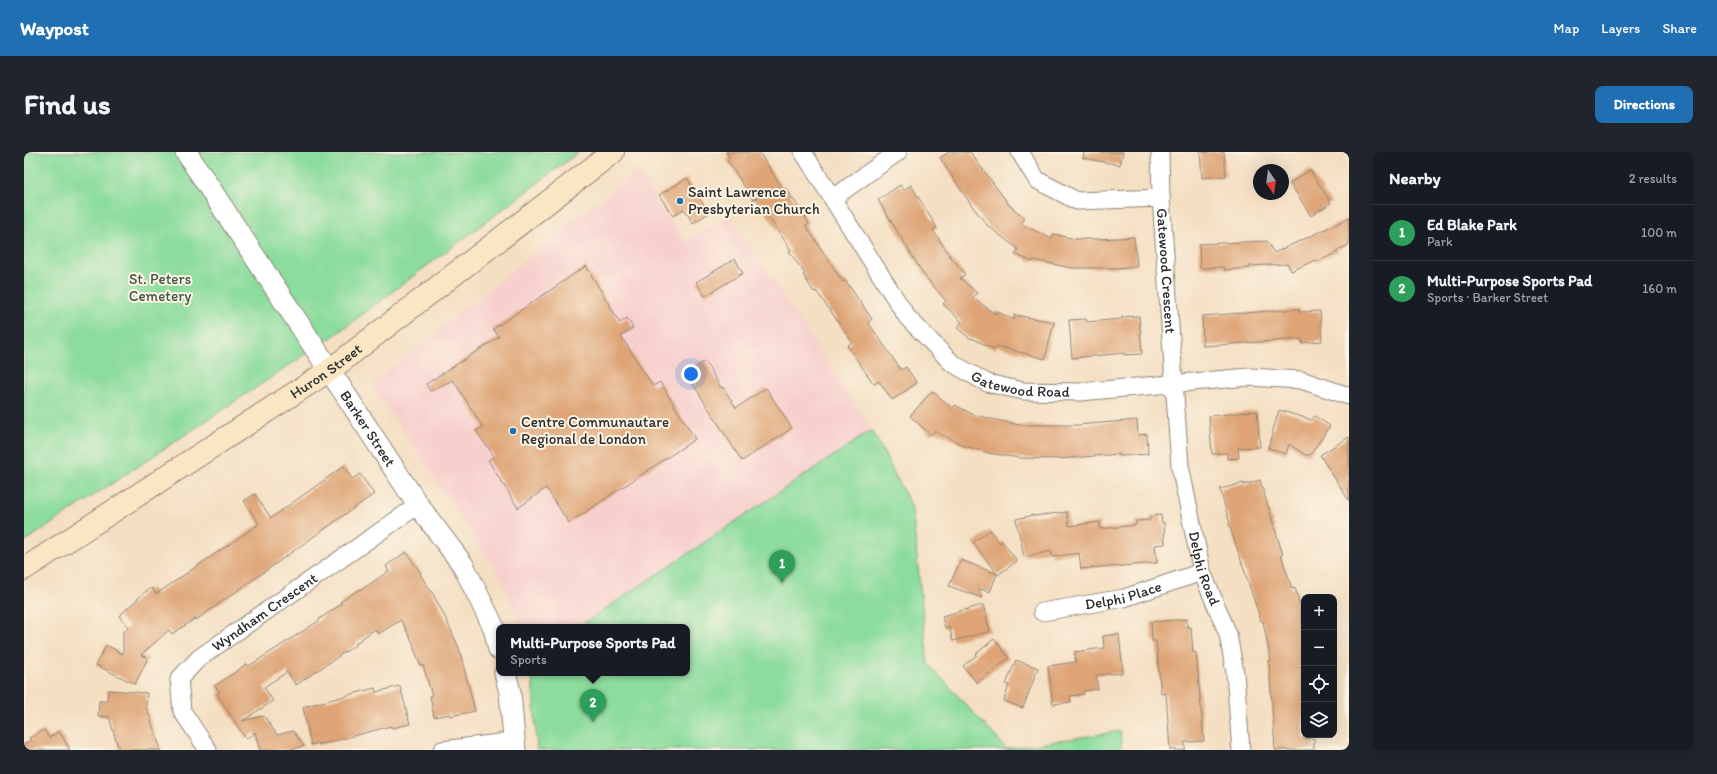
<!DOCTYPE html>
<html lang="en">
<head>
<meta charset="utf-8">
<style>
	body { margin:0; font-family:Itim,sans-serif; background:#20242c; color:#f1f3f6 }
	.controls { position:absolute; right:12px; bottom:12px; display:grid; overflow:hidden; border-radius:8px; box-shadow:0 4px 16px #0002 }
	.controls button { width:36px; height:36px; display:grid; place-items:center; padding:0; border:0; border-bottom:1px solid #363941; background:#171b24; color:#f1f3f6; font:20px sans-serif }
	.compass { position:absolute; left:1229px; top:12px; width:36px; height:36px; border-radius:50%; background:#171b24; box-shadow:0 4px 16px #0002; rotate:167deg }
	.you { position:absolute; left:667px; top:222px; width:14px; height:14px; margin:-10px; border:3px solid #fff; border-radius:50%; background:#1a73e8; box-shadow:0 0 0 6px #1a73e833 }
	.badge { display:grid; place-items:center; width:26px; height:26px; border-radius:50%; background:#1f6fb2; color:#fff; font-size:13px; font-weight:700 }
	.pin { position:absolute; translate:-50% -33px; filter:drop-shadow(0 1px 2px #0008) }
	.pin::after { content:''; position:absolute; top:21px; width:14px; height:12px; background:inherit; clip-path:polygon(0 0,100% 0,50% 100%) }
	.popup { position:absolute; left:472px; top:472px; width:194px; height:52px; box-sizing:border-box; display:grid; place-content:center; border-radius:8px; background:#171b24; filter:drop-shadow(0 1px 3px #0005); font-size:13px; white-space:nowrap; color:#9ea1a6 }
	.popup b { font-size:15px; color:#f1f3f6 }
	.popup::after { content:''; position:absolute; left:50%; top:100%; margin-left:-8px; border:8px solid transparent; border-top-color:#171b24 }
	.list { margin:0; padding:0; list-style:none }
	h2 { display:flex; justify-content:space-between; align-items:center; height:52px; margin:0; padding:0 16px; font-size:17px }
	h2 small { font-size:13px; font-weight:400; color:#9ea1a6 }
	.list li { display:grid; grid-template-columns:26px 1fr auto; gap:12px; align-items:center; box-sizing:border-box; height:56px; padding:0 16px; border-top:1px solid #363941 }
	.list b { display:block; font-size:15px; white-space:nowrap }
	.list p { margin:0; font-size:13px; white-space:nowrap; color:#9ea1a6 }
	.list em { font-size:13px; font-style:normal; color:#9ea1a6 }
	.icon { flex:none; width:22px; height:22px; fill:none; stroke:currentColor; stroke-width:2; stroke-linecap:round; stroke-linejoin:round }
	.map { position:relative; flex:none; width:1325px; height:598px; overflow:hidden; border-radius:8px }
	header { display:flex; align-items:center; gap:24px; box-sizing:border-box; height:56px; padding:0 20px; background:#1f6fb2; color:#fff }
	header strong { font-size:19px }
	nav { display:flex; gap:22px; margin-inline-start:auto; font-size:14px }
	.intro { display:flex; align-items:center; justify-content:space-between; box-sizing:border-box; height:96px; padding:0 24px }
	h1 { margin:0; font-size:28px }
	.button { padding:10px 18px; border-radius:8px; background:#1f6fb2; color:#fff; font-size:14px; font-weight:700 }
	main { display:flex; gap:24px; padding:0 24px }
	aside { flex:1; background:#171b24; border-radius:8px; box-shadow:0 4px 16px #0002 }
	.map>svg:first-child { display:block }
	.built { fill:#f7d0cd }
	.green { fill:#8bdc9d; stroke:#5b8464 }
	.building { fill:#dea476 }
	.lines { fill:none; stroke-linecap:round; stroke-linejoin:round }
	.minor-casing { stroke:#908577; stroke-width:19 }
	.tertiary-casing { stroke:#908577; stroke-width:23 }
	.secondary-casing { stroke:#908577; stroke-width:24 }
	.minor { stroke:#fff; stroke-width:17 }
	.tertiary { stroke:#fff; stroke-width:21 }
	.secondary { stroke:#fbe6c4; stroke-width:22 }
	.poi-dot { fill:#1f6fb2; stroke:#fcf5e5; stroke-width:1.5 }
	.labels { text-anchor:middle; stroke-width:4; stroke-linejoin:round; paint-order:stroke }
	.poi-label { font-size:15px; fill:#2b2b2b; stroke:#fcf5e5; text-anchor:start }
	.street-label { font-size:15px; fill:#2b2b2b; stroke:#fcf5e5 }
	.park-label { font-size:15px; fill:#435748; stroke:#fcf5e5 }
</style>
</head>
<body>
<header>
<strong>Waypost</strong>
<nav><a>Map</a><a>Layers</a><a>Share</a></nav>
</header>
<div class="intro"><h1>Find us</h1><a class="button">Directions</a></div>
<main>
<div class="map">
<svg width="1325" height="598" viewBox="0 0 1325 598">
	<rect width="100%" height="100%" fill="#fcf5e5"/>
	<filter id="ink" filterUnits="userSpaceOnUse"><feTurbulence type="fractalNoise" baseFrequency=".025" numOctaves="2"/><feDisplacementMap in="SourceGraphic" scale="8" xChannelSelector="R" yChannelSelector="G"/><feConvolveMatrix kernelMatrix="1 2 1 2 8 2 1 2 1" color-interpolation-filters="sRGB"/></filter>
	<filter id="wash" filterUnits="userSpaceOnUse"><feTurbulence type="fractalNoise" baseFrequency=".012" numOctaves="4" result="noise"/><feDisplacementMap in="SourceGraphic" scale="16" xChannelSelector="R" yChannelSelector="G"/><feGaussianBlur stdDeviation="0.9" result="paint"/><feColorMatrix in="noise" values="0 0 0 0 0 0 0 0 0 0 0 0 0 0 0 0 0 1.4 0 .05"/><feComposite in="paint" operator="in"/></filter>
	<g filter="url(#wash)">
		<rect width="100%" height="100%" fill="#f4dfc3"/>
		<!-- built -->
		<path class="built" d="M 613,18 L 661,90 L 705,62 L 848,278 L 554,475 L 496,475 L 478,427 L 348,232 Z"/>
		<!-- green -->
		<path class="green" d="M 0,0 L 555,0 L 308,185 L 0,390 Z
			M 848,278 L 888,356 L 904,512 L 983,597 L 1096,579 L 1098,598 L 513,598 L 508,521 L 663,521 L 663,475 L 554,475 Z"/>
		<g id="blocks">
			<!-- building -->
			<path class="building" d="M 702,0 L 735,0 L 759,37 L 762,36 L 785,71 L 782,74 L 819,130 L 821,128 L 848,167 L 844,170 L 877,218 L 882,215 L 893,231 L 868,248 L 855,229 L 850,232 L 823,194 L 828,190 L 808,161 L 792,139 L 790,140 L 779,123 L 781,122 L 765,99 L 767,98 L 732,46 L 729,48 L 718,31 L 703,8 L 706,6 Z
				M 925,0 L 946,0 L 986,54 L 1001,66 L 997,72 L 1028,87 L 1029,82 L 1051,87 L 1075,87 L 1110,85 L 1113,114 L 1092,116 L 1048,116 L 1009,108 L 1008,110 L 991,102 L 994,97 L 964,74 L 948,54 L 916,6 Z
				M 1060,0 L 1099,0 L 1096,13 L 1059,6 Z
				M 1176,0 L 1200,0 L 1202,24 L 1178,26 Z
				M 1286,18 L 1307,51 L 1287,64 L 1266,31 Z
				M 663,26 L 685,61 L 669,71 L 660,57 L 649,64 L 635,43 Z
				M 876,33 L 880,38 L 887,33 L 893,43 L 913,76 L 909,78 L 926,104 L 941,122 L 936,126 L 953,141 L 949,146 L 971,162 L 972,159 L 990,168 L 991,163 L 1030,170 L 1021,207 L 973,194 L 971,198 L 948,186 L 947,187 L 933,176 L 938,170 L 919,152 L 922,149 L 900,123 L 854,48 Z
				M 1325,66 L 1325,93 L 1313,98 L 1314,100 L 1293,110 L 1292,108 L 1267,119 L 1264,112 L 1226,114 L 1226,116 L 1200,118 L 1200,115 L 1176,116 L 1175,92 L 1243,89 L 1250,101 Z
				M 711,107 L 719,121 L 681,144 L 672,130 Z
				M 562,114 L 596,171 L 603,166 L 609,176 L 597,184 L 629,234 L 636,230 L 671,287 L 545,371 L 522,336 L 494,356 L 464,308 L 470,304 L 452,279 L 459,275 L 429,228 L 406,239 L 402,232 L 475,185 L 469,177 Z
				M 1275,157 L 1275,160 L 1296,159 L 1298,189 L 1278,191 L 1278,187 L 1179,194 L 1178,164 Z
				M 1115,164 L 1118,202 L 1100,203 L 1100,201 L 1048,206 L 1045,168 L 1062,167 L 1063,170 L 1098,167 L 1098,165 Z
				M 681,209 L 697,236 L 699,235 L 712,256 L 742,236 L 768,276 L 718,309 L 662,221 Z
				M 908,239 L 929,257 L 931,253 L 950,263 L 995,273 L 1053,273 L 1113,268 L 1114,283 L 1123,282 L 1124,302 L 1095,304 L 1095,302 L 1035,307 L 996,306 L 965,301 L 941,294 L 910,279 L 907,283 L 886,264 Z
				M 1255,258 L 1288,268 L 1291,264 L 1306,274 L 1286,303 L 1281,303 L 1265,292 L 1262,302 L 1244,296 Z
				M 1233,259 L 1236,295 L 1214,296 L 1215,306 L 1203,307 L 1203,301 L 1188,302 L 1185,264 Z
				M 1325,285 L 1325,349 L 1296,303 Z
				M 320,314 L 328,327 L 336,322 L 350,342 L 172,468 L 171,467 L 148,482 L 145,478 L 117,503 L 124,506 L 111,532 L 72,513 L 82,493 L 99,502 L 99,480 L 105,475 L 95,464 L 122,439 L 128,436 L 132,442 L 141,436 L 235,372 L 220,349 L 231,342 L 247,366 Z
				M 1236,328 L 1259,403 L 1257,403 L 1268,437 L 1271,436 L 1277,456 L 1276,457 L 1280,477 L 1280,587 L 1290,586 L 1290,598 L 1251,598 L 1245,509 L 1247,509 L 1239,469 L 1237,469 L 1205,372 L 1206,372 L 1196,337 L 1220,331 L 1220,333 Z
				M 1043,360 L 1045,374 L 1076,370 L 1076,377 L 1112,373 L 1112,369 L 1126,368 L 1126,364 L 1137,363 L 1138,371 L 1140,371 L 1141,392 L 1131,393 L 1133,411 L 1086,415 L 1086,414 L 1057,417 L 1055,401 L 1028,405 L 1027,399 L 1000,405 L 992,367 L 1010,363 L 1010,364 Z
				M 966,378 L 976,391 L 978,389 L 993,409 L 974,423 L 949,391 Z
				M 382,400 L 397,421 L 396,422 L 409,442 L 422,467 L 435,496 L 451,559 L 427,564 L 426,562 L 410,565 L 406,544 L 408,544 L 399,513 L 397,514 L 389,494 L 390,493 L 377,468 L 354,482 L 351,477 L 332,491 L 333,492 L 272,533 L 263,520 L 240,535 L 249,549 L 218,569 L 240,564 L 253,583 L 269,579 L 280,594 L 264,598 L 236,598 L 231,580 L 222,587 L 193,542 L 196,540 L 191,534 L 223,512 L 225,514 L 296,468 L 295,467 L 318,452 L 316,450 L 336,437 L 337,438 L 365,419 L 362,414 Z
				M 937,408 L 973,422 L 966,440 L 955,437 L 958,446 L 925,434 Z
				M 959,453 L 966,479 L 929,489 L 925,475 L 921,476 L 918,464 Z
				M 1163,467 L 1163,475 L 1167,475 L 1169,501 L 1172,500 L 1180,589 L 1161,590 L 1161,598 L 1146,598 L 1142,541 L 1137,542 L 1132,489 L 1128,489 L 1127,470 Z
				M 1095,482 L 1099,521 L 1072,523 L 1074,537 L 1059,539 L 1060,542 L 1046,544 L 1047,550 L 1029,552 L 1024,514 L 1052,510 L 1051,500 L 1080,496 L 1079,484 Z
				M 970,487 L 985,506 L 953,531 L 939,514 L 953,503 L 952,502 Z
				M 992,508 L 1014,516 L 999,556 L 980,549 L 985,533 L 982,532 Z
				M 376,534 L 386,572 L 368,576 L 367,574 L 295,593 L 295,591 L 287,593 L 279,555 L 351,536 L 352,540 Z
				M 84,538 L 123,541 L 122,554 L 137,598 L 95,598 L 85,565 L 74,564 L 75,549 L 83,549 Z
				M 20,578 L 25,586 L 35,579 L 46,598 L 0,598 L 0,592 L 7,588 L 5,586 Z"/>
		</g>
	</g>
	<g filter="url(#ink)">
		<use href="#blocks" fill-opacity="0" stroke="#908577" stroke-width="1"/>
		<g class="lines">
			<defs>
				<g id="minor">
					<path id="s1" d="M 779,0 L 883,165 L 928,211 L 963,231 L 999,239 L 1056,240 L 1225,225 L 1277,228 L 1325,244"/>
					<path id="s2" d="M 996,0 L 1013,28 L 1053,49 L 1137,46 L 1156,314 L 1178,420 L 1204,482 L 1211,521 L 1217,598"/>
					<path d="M 1136,0 L 1137,46"/>
					<path d="M 809,46 L 874,0"/>
					<path id="s3" d="M 1018,460 L 1100,446 L 1178,420"/>
					<path id="s4" d="M 184,598 L 158,559 L 155,527 L 175,506 L 394,353"/>
					<path d="M 418,598 L 491,589"/>
				</g>
				<g id="tertiary">
					<path id="s5" d="M 162,0 L 394,353 L 439,413 L 470,476 L 475,497"/>
					<path d="M 481,521 L 486,540 L 491,598"/>
				</g>
				<g id="secondary">
					<path id="s6" d="M 0,417 L 306,218 L 589,0"/>
				</g>
			</defs>
			<!-- minor casing -->
			<use href="#minor" class="minor-casing"/>
			<!-- tertiary casing -->
			<use href="#tertiary" class="tertiary-casing"/>
			<!-- secondary casing -->
			<use href="#secondary" class="secondary-casing"/>
			<!-- minor -->
			<use href="#minor" class="minor"/>
			<!-- tertiary -->
			<use href="#tertiary" class="tertiary"/>
			<!-- secondary -->
			<use href="#secondary" class="secondary"/>
		</g>
	</g>
	<!-- markers -->
	<g class="poi-dot">
		<circle cx="656" cy="49" r="4"/>
		<circle cx="489" cy="279" r="4"/>
	</g>
	<g class="labels">
		<!-- poi labels -->
		<g class="poi-label">
			<text x="664" y="45">Saint Lawrence<tspan x="664" dy="17">Presbyterian Church</tspan></text>
			<text x="497" y="275">Centre Communautare<tspan x="497" dy="17">Regional de London</tspan></text>
		</g>
		<!-- street labels -->
		<g class="street-label">
			<text dy="5" stroke="none"><textPath href="#s2" startOffset="235">Gatewood Crescent</textPath></text>
			<text dy="5" stroke="none"><textPath href="#s6" startOffset="361">Huron Street</textPath></text>
			<text dy="5" stroke="none"><textPath href="#s1" startOffset="333">Gatewood Road</textPath></text>
			<text dy="5" stroke="none"><textPath href="#s5" startOffset="331">Barker Street</textPath></text>
			<text dy="5" stroke="none"><textPath href="#s2" startOffset="536">Delphi Road</textPath></text>
			<text dy="5" stroke="none"><textPath href="#s3" startOffset="83">Delphi Place</textPath></text>
			<text dy="5" stroke="none"><textPath href="#s4" startOffset="188">Wyndham Crescent</textPath></text>
		</g>
		<!-- park labels -->
		<g class="park-label">
			<text x="136" y="132">St. Peters<tspan x="136" dy="17">Cemetery</tspan></text>
		</g>
	</g>
</svg>
<div class="controls">
<button>+</button>
<button>−</button>
<button><svg class="icon" aria-label="locate" viewBox="0 0 24 24"><circle cx="12" cy="12" r="6"/><path d="M12 2v4M12 18v4M2 12h4M18 12h4"/></svg></button>
<button><svg class="icon" aria-label="layers" viewBox="0 0 24 24"><path d="M12 4l9 5-9 5-9-5zM3 14l9 5 9-5"/></svg></button>
</div>
<svg class="compass" viewBox="-18 -18 36 36"><path d="M0-13l5 13h-10z" fill="#e53935"/><path d="M0 13l5-13h-10z" fill="#9ea1a6"/></svg>
<div class="you"></div>
<div class="pin badge" style="left:758px;top:431px;background:#2e9e5b">1</div>
<div class="pin badge" style="left:569px;top:570px;background:#2e9e5b">2</div>
<div class="popup"><b>Multi-Purpose Sports Pad</b>Sports</div>
</div>
<aside>
<h2>Nearby<small>2 results</small></h2>
<ul class="list">
<li><span class="badge" style="background:#2e9e5b">1</span><div><b>Ed Blake Park</b><p>Park</p></div><em>100 m</em></li>
<li><span class="badge" style="background:#2e9e5b">2</span><div><b>Multi-Purpose Sports Pad</b><p>Sports · Barker Street</p></div><em>160 m</em></li>
</ul>
</aside>
</main>
</body>
</html>
